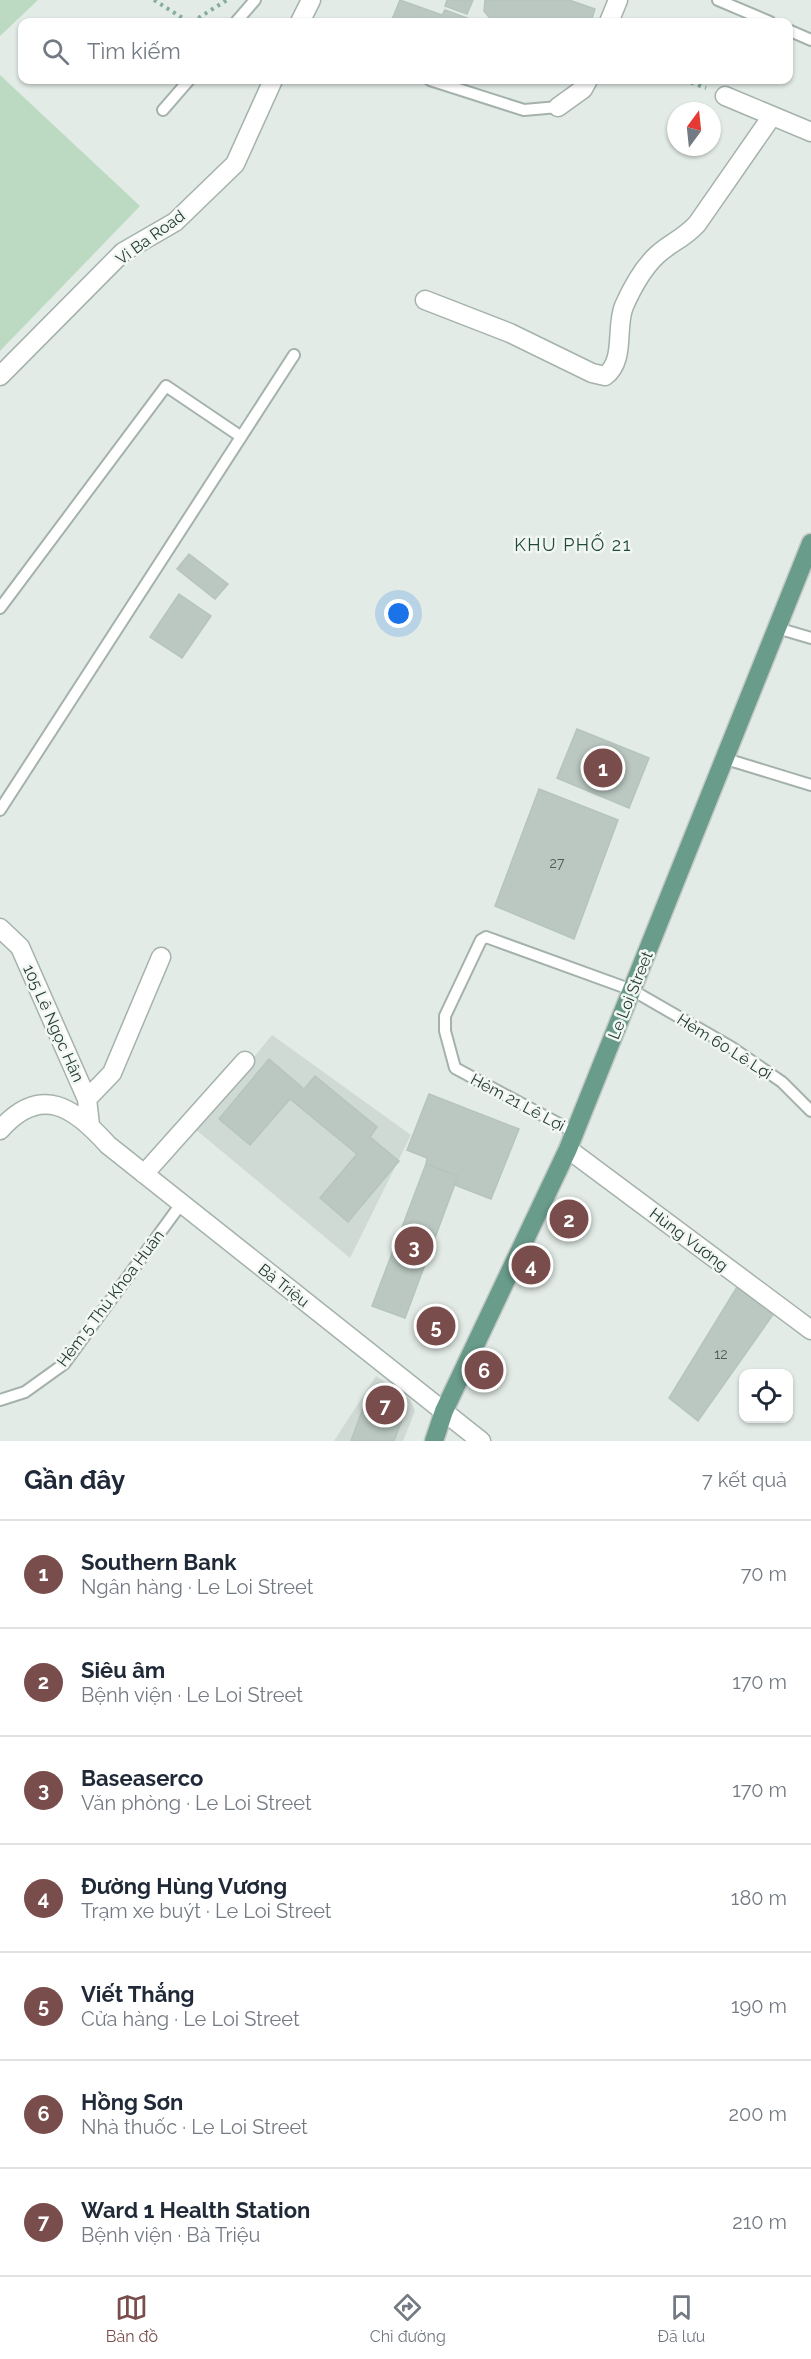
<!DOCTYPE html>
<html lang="vi">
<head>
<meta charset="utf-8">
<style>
	body { margin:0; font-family:Raleway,sans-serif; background:#f6f6f7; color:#1f2937 }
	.controls { position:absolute; right:18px; bottom:18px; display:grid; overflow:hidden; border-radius:12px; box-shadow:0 2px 4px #0004 }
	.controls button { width:54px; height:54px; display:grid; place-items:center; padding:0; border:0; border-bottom:2px solid #e0e1e3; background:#fff; color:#1f2937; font:30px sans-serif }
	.compass { position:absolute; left:667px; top:102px; width:54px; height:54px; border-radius:50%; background:#fff; box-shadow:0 2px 4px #0004; rotate:15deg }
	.you { position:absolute; left:399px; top:614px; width:21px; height:21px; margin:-15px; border:4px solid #fff; border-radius:50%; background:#1a73e8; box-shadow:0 0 0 9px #1a73e833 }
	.badge { display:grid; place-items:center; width:39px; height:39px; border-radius:50%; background:#794d4b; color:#fff; font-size:20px; font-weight:700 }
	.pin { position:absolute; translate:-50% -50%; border:3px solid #fff; box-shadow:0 2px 6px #0006 }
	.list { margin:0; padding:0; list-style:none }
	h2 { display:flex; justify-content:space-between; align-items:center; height:78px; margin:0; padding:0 24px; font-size:26px }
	h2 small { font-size:20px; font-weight:400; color:#747a83 }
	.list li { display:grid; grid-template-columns:39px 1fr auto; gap:18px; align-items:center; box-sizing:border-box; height:108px; padding:0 24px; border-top:2px solid #e0e1e3 }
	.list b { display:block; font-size:22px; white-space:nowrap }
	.list p { margin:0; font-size:20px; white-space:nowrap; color:#747a83 }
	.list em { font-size:20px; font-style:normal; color:#747a83 }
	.icon { flex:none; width:33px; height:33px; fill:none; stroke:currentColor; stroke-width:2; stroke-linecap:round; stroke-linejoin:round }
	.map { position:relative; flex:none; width:811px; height:1441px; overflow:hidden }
	.search { position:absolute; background:#fff; box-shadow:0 2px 4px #0004; left:18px; right:18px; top:18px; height:66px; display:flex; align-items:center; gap:15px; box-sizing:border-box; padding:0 21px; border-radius:12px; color:#747a83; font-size:22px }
	.sheet { height:834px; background:#fff }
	nav { display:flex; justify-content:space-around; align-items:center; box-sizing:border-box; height:84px; border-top:2px solid #e0e1e3; background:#fff; font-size:16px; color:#747a83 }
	nav a { display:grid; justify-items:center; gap:3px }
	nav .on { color:#794d4b }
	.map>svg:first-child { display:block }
	.built { fill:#d0dad5 }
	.green { fill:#bcdac2 }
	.building { fill:#bac8c1; stroke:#b5c4bc; stroke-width:1.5 }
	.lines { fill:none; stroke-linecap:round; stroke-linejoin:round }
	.lane-casing { stroke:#a5b2ac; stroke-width:14 }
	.street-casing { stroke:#a5b2ac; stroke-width:21 }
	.primary-casing { stroke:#c1c8c6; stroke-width:21 }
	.path { stroke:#85ac9c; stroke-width:4; stroke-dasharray:3 4.5; stroke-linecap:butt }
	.lane { stroke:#fff; stroke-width:10 }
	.street { stroke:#fff; stroke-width:18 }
	.primary { stroke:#6a9c8b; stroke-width:18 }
	.labels { text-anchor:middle; stroke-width:5; stroke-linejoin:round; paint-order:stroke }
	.number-label { font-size:14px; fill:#495e56 }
	.street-label { font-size:16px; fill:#233a32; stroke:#f2f7f4 }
	.neighbourhood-label { font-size:18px; letter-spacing:1.5px; fill:#214a3c; stroke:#f2f7f4 }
</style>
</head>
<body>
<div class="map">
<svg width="811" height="1441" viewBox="0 0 811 1441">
	<rect width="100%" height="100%" fill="#e2ebe6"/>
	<!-- built -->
	<path class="built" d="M 272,1035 L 411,1135 L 350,1258 L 195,1129 Z
		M 376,1376 L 410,1399 L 415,1411 L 403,1441 L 334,1441 Z"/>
	<!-- green -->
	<path class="green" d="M 0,0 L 38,0 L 0,36 Z
		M 0,75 L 140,206 L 0,351 Z"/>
	<!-- building -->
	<path class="building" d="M 400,0 L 442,15 L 445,10 L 478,22 L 391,22 Z
		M 447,0 L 473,0 L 467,14 L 445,6 Z
		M 485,0 L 569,0 L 595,9 L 591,22 L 493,22 L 484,11 Z
		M 189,554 L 228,584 L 215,599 L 177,569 Z
		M 179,594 L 211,616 L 182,658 L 150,637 Z
		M 577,729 L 649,758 L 629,808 L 557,778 Z
		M 539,789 L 618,820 L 574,939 L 495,906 Z
		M 269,1059 L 304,1089 L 315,1076 L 377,1127 L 370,1137 L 399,1161 L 348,1222 L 320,1198 L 357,1154 L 290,1099 L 250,1145 L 219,1119 Z
		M 429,1094 L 519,1129 L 491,1199 L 455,1185 L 458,1176 L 426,1164 L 427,1158 L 407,1150 Z
		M 426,1164 L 458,1176 L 405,1318 L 372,1306 Z
		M 740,1282 L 777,1309 L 698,1421 L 669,1398 Z
		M 369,1392 L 407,1406 L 394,1441 L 351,1441 Z"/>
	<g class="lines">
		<defs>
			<path id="lane" d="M 718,0 L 770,22
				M 236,22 L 255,0
				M 788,30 L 811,40
				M 430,80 L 524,110 L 558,107
				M 163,110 L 189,80
				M 0,608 L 166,386 L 240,436
				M 777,628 L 811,638
				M 726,759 L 811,785
				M 0,810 L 294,355
				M 574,1132 L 455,1068 L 445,1031 L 445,1016 L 481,940 L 486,937 L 632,990 L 731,1047 L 782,1082 L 811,1111
				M 0,1400 L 25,1392 L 64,1364 L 181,1204"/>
			<path id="street" d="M 300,22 L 311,0
				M 609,22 L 618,0
				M 725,96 L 811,132
				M 558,107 L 583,89 L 588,80
				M 425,300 L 510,333 L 592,373 L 605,376 C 626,360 615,328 624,306 C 632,288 642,269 657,255 C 671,242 682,240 697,224 L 772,116
				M 0,376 L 123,252 L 175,222 L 235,164 L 273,80
				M 0,928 L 20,947 L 87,1099 L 90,1125
				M 87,1099 L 112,1073 L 161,957
				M 0,1130 C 41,1083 75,1108 108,1145 L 481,1441
				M 568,1149 L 811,1330
				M 144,1174 L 245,1061"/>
			<path id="primary" d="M 434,1441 L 444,1411 L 568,1149 L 811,543"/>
		</defs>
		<!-- lane casing -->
		<use href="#lane" class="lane-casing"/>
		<!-- street casing -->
		<use href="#street" class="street-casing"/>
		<!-- primary casing -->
		<use href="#primary" class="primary-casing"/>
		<!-- path -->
		<path class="path" d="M 154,0 L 189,22
			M 192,22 L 227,0
			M 684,80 L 706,88"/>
		<!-- lane -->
		<use href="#lane" class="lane"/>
		<!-- street -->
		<use href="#street" class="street"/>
		<!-- primary -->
		<use href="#primary" class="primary"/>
	</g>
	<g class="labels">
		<!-- number labels -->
		<g class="number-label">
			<text x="557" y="868">27</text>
			<text x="721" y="1359">12</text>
		</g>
		<!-- street labels -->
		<g class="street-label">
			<text transform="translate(150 237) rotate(-36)" y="6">Vi Ba Road</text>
			<text transform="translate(630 995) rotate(-68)" y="6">Le Loi Street</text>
			<text transform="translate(54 1023) rotate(66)" y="6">105 Lê Ngọc Hân</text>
			<text transform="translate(725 1046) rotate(32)" y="6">Hẻm 60 Lê Lợi</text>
			<text transform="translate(518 1102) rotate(28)" y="6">Hẻm 21 Lê Lợi</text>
			<text transform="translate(689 1239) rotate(37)" y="6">Hùng Vương</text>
			<text transform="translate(284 1285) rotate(38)" y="6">Bà Triệu</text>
			<text transform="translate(110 1298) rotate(-53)" y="6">Hẻm 5 Thủ Khoa Huân</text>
		</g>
		<!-- neighbourhood labels -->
		<g class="neighbourhood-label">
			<text x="573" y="551">KHU PHỐ 21</text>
		</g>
	</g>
</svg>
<div class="controls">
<button><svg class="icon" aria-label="locate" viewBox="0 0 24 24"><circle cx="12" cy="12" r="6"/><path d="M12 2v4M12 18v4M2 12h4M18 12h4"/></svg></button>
</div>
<svg class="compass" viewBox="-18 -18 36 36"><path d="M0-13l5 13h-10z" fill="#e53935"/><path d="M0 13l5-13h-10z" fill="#747a83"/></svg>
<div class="you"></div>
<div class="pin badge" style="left:603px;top:768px">1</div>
<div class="pin badge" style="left:569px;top:1219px">2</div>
<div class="pin badge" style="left:414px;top:1246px">3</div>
<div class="pin badge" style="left:531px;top:1265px">4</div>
<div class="pin badge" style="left:436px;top:1326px">5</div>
<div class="pin badge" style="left:484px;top:1370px">6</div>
<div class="pin badge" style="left:385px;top:1405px">7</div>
<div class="search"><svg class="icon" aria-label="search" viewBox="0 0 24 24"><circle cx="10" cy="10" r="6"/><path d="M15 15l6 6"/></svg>Tìm kiếm</div>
</div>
<section class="sheet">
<h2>Gần đây<small>7 kết quả</small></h2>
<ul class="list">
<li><span class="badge">1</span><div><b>Southern Bank</b><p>Ngân hàng · Le Loi Street</p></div><em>70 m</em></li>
<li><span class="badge">2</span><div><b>Siêu âm</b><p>Bệnh viện · Le Loi Street</p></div><em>170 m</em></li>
<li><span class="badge">3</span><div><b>Baseaserco</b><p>Văn phòng · Le Loi Street</p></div><em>170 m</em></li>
<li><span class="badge">4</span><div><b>Đường Hùng Vương</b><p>Trạm xe buýt · Le Loi Street</p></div><em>180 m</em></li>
<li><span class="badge">5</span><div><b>Viết Thắng</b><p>Cửa hàng · Le Loi Street</p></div><em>190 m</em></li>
<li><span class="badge">6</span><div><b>Hồng Sơn</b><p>Nhà thuốc · Le Loi Street</p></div><em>200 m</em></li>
<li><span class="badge">7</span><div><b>Ward 1 Health Station</b><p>Bệnh viện · Bà Triệu</p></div><em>210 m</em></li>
</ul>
</section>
<nav>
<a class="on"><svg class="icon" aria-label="map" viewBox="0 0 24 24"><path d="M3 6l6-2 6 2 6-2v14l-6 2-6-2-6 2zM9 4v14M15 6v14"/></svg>Bản đồ</a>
<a><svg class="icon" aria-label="directions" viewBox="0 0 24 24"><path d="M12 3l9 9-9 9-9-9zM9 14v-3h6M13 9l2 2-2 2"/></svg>Chỉ đường</a>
<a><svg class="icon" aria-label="saved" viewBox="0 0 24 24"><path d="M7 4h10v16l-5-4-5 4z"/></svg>Đã lưu</a>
</nav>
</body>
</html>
